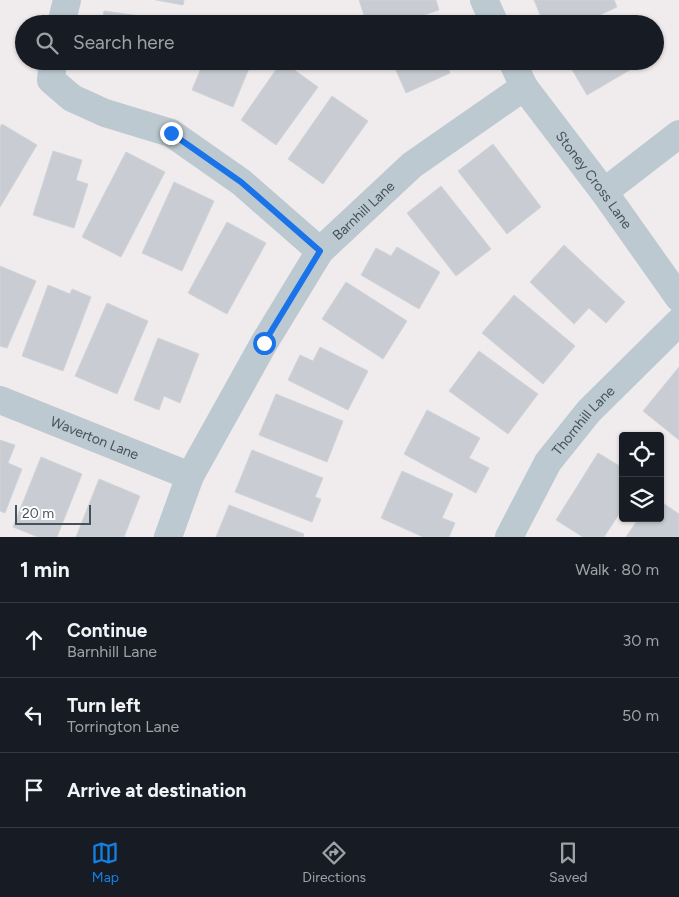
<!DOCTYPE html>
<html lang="en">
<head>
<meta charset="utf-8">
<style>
	body { margin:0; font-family:Figtree,sans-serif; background:#242831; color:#f1f3f6 }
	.controls { position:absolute; right:15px; bottom:15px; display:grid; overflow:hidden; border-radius:5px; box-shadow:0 1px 4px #0004 }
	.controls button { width:45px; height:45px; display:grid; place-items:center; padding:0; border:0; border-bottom:1px solid #363941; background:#171b24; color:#f1f3f6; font:25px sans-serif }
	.scale { position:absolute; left:15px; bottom:12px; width:76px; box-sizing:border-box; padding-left:5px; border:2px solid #44525b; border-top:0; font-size:14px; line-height:18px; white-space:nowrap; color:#44525b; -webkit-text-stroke:4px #fff; paint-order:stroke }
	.stop { position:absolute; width:15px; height:15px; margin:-11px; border:4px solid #1a73e8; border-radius:50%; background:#fff }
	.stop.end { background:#1a73e8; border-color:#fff; box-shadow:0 1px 5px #0008 }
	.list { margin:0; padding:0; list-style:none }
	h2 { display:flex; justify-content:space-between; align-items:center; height:65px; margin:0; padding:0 20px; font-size:21px }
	h2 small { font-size:16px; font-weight:400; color:#9ea1a6 }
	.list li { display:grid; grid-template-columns:32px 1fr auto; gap:15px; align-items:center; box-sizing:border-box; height:75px; padding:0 20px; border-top:1px solid #363941 }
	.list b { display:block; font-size:19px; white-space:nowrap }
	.list p { margin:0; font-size:16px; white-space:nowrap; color:#9ea1a6 }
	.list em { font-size:16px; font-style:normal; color:#9ea1a6 }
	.icon { flex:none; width:28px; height:28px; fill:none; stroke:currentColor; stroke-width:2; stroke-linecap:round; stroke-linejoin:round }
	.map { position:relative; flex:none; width:679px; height:537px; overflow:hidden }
	.search { position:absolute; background:#171b24; box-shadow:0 1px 4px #0004; left:15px; right:15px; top:15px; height:55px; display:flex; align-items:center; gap:12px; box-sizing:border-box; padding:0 18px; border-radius:28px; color:#9ea1a6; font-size:19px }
	.sheet { height:290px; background:#171b24 }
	nav { display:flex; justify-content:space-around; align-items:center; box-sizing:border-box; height:70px; border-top:1px solid #363941; background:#171b24; font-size:14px; color:#9ea1a6 }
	nav a { display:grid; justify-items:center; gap:2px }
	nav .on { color:#1381e3 }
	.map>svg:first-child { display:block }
	.building { fill:#c9ccd2; stroke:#d0d4d9 }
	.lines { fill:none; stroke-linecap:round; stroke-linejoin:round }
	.minor { stroke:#bcc9d0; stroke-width:28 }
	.route { stroke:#1a73e8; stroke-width:6 }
	.labels { text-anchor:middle; stroke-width:4.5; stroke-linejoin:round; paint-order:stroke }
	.street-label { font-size:14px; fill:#44525b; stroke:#fff }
</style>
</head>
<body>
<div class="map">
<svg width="679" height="537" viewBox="0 0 679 537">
	<rect width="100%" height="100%" fill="#f0eced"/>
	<!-- building -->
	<path class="building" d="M 156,0 L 184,0 L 183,5 Z
		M 359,0 L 436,0 L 439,10 L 398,24 L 367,24 Z
		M 534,0 L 614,0 L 617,7 L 581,24 L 544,24 Z
		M 104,11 L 169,20 L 169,24 L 102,24 Z
		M 222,17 L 238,24 L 219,24 Z
		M 204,61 L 252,61 L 233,107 L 192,90 Z
		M 282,61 L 318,87 L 276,145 L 241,120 Z
		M 392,61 L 445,61 L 450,73 L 406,93 Z
		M 567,61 L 645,61 L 587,95 Z
		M 332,96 L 368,121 L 323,184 L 288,159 Z
		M 2,124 L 37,145 L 0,207 L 0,127 Z
		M 493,144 L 541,207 L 507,234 L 458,171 Z
		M 53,151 L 82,160 L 76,180 L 88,184 L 74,228 L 33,215 Z
		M 126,152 L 165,172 L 121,257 L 82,237 Z
		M 174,182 L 214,201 L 182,271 L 142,253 Z
		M 441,186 L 491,249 L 456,276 L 407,213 Z
		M 227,222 L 266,243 L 227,314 L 188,293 Z
		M 564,245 L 625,302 L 606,323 L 589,308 L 574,324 L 530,282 Z
		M 397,247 L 440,272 L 419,309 L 361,275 L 376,248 L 391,256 Z
		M 0,266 L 36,281 L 7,348 L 0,346 Z
		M 346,282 L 407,321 L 383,359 L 322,319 Z
		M 48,285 L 70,294 L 72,289 L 91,297 L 63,371 L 22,356 Z
		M 514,295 L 575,346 L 543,384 L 482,333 Z
		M 107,303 L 148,321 L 117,394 L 75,376 Z
		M 158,338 L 199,354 L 180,403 L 164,396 L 159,410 L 134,400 Z
		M 320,347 L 368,371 L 348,410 L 288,380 L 300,355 L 313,361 Z
		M 479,351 L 538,394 L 508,434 L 449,391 Z
		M 679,367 L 679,440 L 643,411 Z
		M 276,394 L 343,421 L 327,462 L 259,435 Z
		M 427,410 L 480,438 L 469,458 L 489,468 L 476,493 L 404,454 Z
		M 0,440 L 15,445 L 8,463 L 22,469 L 5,513 L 0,511 Z
		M 252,450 L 323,478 L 315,497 L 321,499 L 312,522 L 235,492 Z
		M 598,453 L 623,468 L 623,508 L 604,537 L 583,537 L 556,520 Z
		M 41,457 L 82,474 L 57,537 L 38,537 L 13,527 Z
		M 402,471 L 453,494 L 442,518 L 455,523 L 449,537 L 423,537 L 381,518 Z
		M 99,479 L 140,496 L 124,537 L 76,537 Z
		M 660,501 L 679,514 L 679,537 L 626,537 L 639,518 L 660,518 Z
		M 229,505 L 304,534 L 303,537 L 216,537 Z"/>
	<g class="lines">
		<!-- minor -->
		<g class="minor">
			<path d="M 484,0 L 495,24"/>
			<path d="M 61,24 L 67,0"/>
			<path d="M 53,61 L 51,80 L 72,98 L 105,113 L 171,133 L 241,182 L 320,251"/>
			<path id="s1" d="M 512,61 L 524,87 L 604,192 L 679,298"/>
			<path d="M 604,192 L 679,134"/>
			<path id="s2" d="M 0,400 L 190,476"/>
			<path id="s3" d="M 168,537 L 190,476 L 264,343 L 320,251 L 412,165 L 524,87"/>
			<path id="s4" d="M 509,537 L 548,462 L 589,411 L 679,322"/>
		</g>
	</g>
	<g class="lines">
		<!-- route -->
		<path class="route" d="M 171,133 L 241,182 L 320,251 L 264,343"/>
	</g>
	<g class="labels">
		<!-- street labels -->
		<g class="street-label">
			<text dy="5" stroke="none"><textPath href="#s1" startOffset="145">Stoney Cross Lane</textPath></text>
			<text dy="5" stroke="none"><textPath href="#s3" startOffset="384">Barnhill Lane</textPath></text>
			<text dy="5" stroke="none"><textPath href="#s4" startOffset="139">Thornhill Lane</textPath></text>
			<text dy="5" stroke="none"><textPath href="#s2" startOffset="102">Waverton Lane</textPath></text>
		</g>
	</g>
</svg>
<div class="controls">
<button><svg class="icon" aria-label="locate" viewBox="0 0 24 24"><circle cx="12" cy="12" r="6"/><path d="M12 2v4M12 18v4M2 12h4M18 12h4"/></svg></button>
<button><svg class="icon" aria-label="layers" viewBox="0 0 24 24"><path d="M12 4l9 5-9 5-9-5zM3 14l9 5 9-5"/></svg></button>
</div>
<div class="scale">20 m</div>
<div class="stop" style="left:264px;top:343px"></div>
<div class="stop end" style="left:171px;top:133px"></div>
<div class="search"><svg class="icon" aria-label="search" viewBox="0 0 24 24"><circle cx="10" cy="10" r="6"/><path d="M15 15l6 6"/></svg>Search here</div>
</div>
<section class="sheet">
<h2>1 min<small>Walk · 80 m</small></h2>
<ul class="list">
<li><svg class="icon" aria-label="ahead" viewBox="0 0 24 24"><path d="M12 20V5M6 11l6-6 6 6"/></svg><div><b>Continue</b><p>Barnhill Lane</p></div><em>30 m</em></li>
<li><svg class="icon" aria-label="left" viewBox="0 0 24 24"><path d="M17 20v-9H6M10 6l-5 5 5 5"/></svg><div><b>Turn left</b><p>Torrington Lane</p></div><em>50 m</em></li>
<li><svg class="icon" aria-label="arrive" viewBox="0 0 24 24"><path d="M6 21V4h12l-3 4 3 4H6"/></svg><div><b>Arrive at destination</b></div></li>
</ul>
</section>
<nav>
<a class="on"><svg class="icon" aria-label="map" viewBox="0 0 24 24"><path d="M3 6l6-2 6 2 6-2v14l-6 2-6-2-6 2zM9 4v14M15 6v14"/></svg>Map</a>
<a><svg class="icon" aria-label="directions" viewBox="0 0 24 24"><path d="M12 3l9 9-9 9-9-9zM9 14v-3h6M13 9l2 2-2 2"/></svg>Directions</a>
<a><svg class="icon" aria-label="saved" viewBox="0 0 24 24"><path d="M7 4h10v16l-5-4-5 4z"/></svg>Saved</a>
</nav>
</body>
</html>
